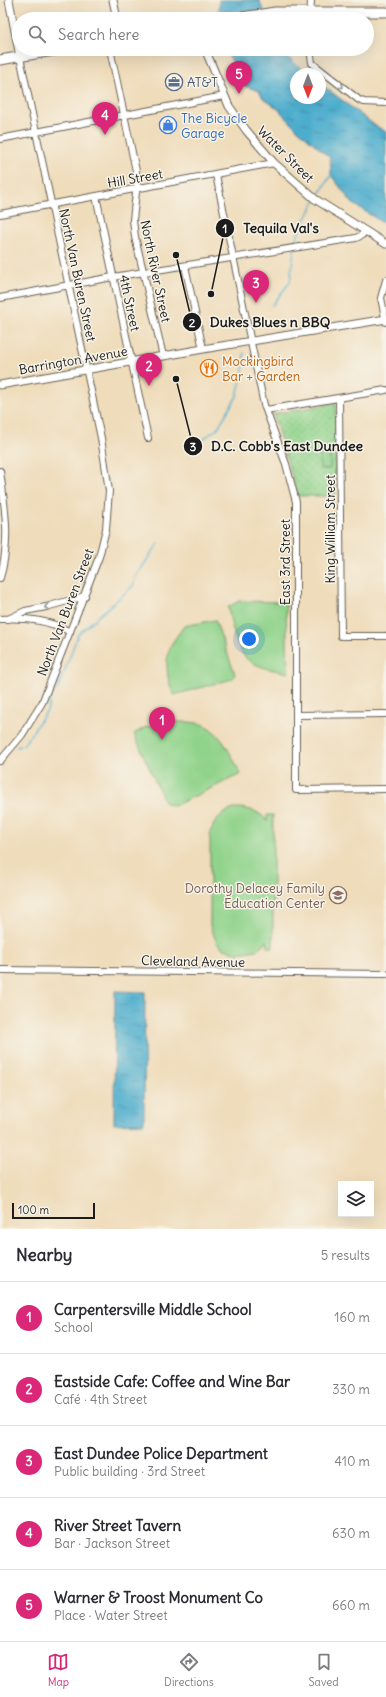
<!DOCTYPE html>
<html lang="en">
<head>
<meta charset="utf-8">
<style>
	body { margin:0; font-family:Delius,sans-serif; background:#f7f7f7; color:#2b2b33 }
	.controls { position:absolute; right:12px; bottom:12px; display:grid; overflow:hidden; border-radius:0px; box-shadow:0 4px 16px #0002 }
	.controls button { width:36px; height:36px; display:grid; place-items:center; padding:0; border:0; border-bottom:1px solid #e1e1e2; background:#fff; color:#2b2b33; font:20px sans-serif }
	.compass { position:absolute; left:290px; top:68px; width:36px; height:36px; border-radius:50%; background:#fff; box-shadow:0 4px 16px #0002; rotate:180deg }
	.scale { position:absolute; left:12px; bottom:10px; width:83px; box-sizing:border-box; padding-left:4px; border:2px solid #1c1c1c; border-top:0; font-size:11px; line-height:14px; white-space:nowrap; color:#1c1c1c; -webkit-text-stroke:3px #f7f3e8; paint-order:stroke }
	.you { position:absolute; left:249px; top:639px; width:14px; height:14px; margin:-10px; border:3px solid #fff; border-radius:50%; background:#1a73e8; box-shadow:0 0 0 6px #1a73e833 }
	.badge { display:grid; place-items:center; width:26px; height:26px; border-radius:50%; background:#db2777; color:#fff; font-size:13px; font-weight:700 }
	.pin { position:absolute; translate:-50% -33px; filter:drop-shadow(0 1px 2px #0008) }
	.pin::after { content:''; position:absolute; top:21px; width:14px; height:12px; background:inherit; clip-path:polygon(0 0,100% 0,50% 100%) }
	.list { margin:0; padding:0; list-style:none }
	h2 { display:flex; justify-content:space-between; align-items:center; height:52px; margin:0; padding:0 16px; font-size:17px }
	h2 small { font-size:13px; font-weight:400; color:#7c7c81 }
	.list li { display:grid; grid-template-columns:26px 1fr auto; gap:12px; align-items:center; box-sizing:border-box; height:72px; padding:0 16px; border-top:1px solid #e1e1e2 }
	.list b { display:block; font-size:15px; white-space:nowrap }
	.list p { margin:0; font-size:13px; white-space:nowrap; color:#7c7c81 }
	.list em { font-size:13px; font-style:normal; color:#7c7c81 }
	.icon { flex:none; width:22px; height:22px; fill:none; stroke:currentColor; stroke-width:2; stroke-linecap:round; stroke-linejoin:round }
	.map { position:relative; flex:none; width:386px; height:1229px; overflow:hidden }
	.search { position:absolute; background:#fff; box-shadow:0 4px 16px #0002; left:12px; right:12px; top:12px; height:44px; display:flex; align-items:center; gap:10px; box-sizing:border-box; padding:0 14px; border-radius:22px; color:#7c7c81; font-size:15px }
	.sheet { height:412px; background:#fff }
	nav { display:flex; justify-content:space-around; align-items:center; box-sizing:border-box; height:56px; border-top:1px solid #e1e1e2; background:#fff; font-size:11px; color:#7c7c81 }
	nav a { display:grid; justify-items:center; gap:2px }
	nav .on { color:#db2777 }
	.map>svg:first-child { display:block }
	.park { fill:url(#park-dots); stroke:#567854 }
	.pitch { fill:#90d38b; stroke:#567854 }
	.water { fill:url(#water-ripples); stroke:#356474 }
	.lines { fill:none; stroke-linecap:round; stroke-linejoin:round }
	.stream { stroke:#4eadcd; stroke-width:1.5 }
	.minor-casing { stroke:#665f53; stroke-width:8 }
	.tertiary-casing { stroke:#665f53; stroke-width:9 }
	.primary-casing { stroke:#665f53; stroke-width:11 }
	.minor { stroke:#fff; stroke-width:6 }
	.tertiary { stroke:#fff; stroke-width:7 }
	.primary { stroke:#fff; stroke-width:9 }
	.oneway { stroke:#999 }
	.labels { text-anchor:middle; stroke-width:3; stroke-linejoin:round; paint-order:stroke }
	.service-label { font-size:13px; fill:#4e5e75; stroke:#f7f3e8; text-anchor:start }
	.shop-label { font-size:13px; fill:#366cbe; stroke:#f7f3e8; text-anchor:start }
	.street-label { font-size:13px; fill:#1c1c1c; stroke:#f7f3e8 }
	.food-label { font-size:13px; fill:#c56008; stroke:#f7f3e8; text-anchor:start }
	.education-label { font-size:13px; fill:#785e54; stroke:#f7f3e8; text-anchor:end }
	.leader { fill:none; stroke:#1c1c1c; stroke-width:1.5 }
	.callout-dot { fill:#1c1c1c; stroke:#f7f3e8; stroke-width:1.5 }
	.mark-label { font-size:12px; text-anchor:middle; font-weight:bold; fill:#fff }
	.callout-label { font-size:14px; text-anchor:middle; font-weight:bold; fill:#1c1c1c; stroke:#f7f3e8; stroke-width:3; stroke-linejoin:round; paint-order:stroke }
</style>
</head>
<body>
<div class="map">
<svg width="386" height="1229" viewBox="0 0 386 1229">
	<defs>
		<pattern id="park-dots" width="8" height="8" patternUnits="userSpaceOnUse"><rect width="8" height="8" fill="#90d38b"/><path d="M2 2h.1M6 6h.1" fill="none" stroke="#7cb577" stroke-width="1.8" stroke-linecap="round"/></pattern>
		<pattern id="water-ripples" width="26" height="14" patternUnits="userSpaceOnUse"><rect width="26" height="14" fill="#4eadcd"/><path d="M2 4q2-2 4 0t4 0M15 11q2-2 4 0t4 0" fill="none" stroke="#408ca6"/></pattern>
	</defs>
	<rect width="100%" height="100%" fill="#f7f3e8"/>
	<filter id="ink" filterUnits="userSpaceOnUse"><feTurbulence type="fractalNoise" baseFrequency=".025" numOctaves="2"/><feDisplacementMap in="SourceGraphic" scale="8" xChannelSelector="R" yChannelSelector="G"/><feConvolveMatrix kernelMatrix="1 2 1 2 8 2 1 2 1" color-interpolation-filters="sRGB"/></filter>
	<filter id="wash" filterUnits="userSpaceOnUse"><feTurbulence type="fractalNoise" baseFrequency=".012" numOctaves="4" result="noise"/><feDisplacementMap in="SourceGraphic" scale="16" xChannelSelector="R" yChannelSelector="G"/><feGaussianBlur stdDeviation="0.9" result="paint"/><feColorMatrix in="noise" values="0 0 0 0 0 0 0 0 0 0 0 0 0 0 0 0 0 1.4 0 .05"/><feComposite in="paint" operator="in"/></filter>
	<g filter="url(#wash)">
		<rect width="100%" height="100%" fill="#efdcba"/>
		<!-- park -->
		<path class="park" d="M 336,403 L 335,496 L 298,496 L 273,414 Z"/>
		<!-- pitch -->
		<path class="pitch" d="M 320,452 L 330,453 L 330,469 L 320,469 Z
			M 239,601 L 282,602 L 286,605 L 288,673 C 275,670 259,668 248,660 C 236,650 231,622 228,607 Z
			M 215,620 L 235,674 L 232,679 L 174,695 C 167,681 164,660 171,645 C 175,638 180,632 184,626 Z
			M 172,722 C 183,722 196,721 206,726 C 223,735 232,757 241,774 L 174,806 L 165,803 L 134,734 L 146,727 Z
			M 240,808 C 250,809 261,812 267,821 L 267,815 L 273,815 L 273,948 L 268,947 L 267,941 L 257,950 L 239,953 L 224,949 L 217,943 L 210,926 L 210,837 C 212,820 223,810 240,808 Z"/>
		<!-- water -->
		<path class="water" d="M 219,0 L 259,0 L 267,19 L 219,19 Z
			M 224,49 L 281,49 L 283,54 L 309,74 L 296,74 L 296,98 L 320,98 L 320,83 L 373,124 L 386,132 L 386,225 L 352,203 L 331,175 L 330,158 L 295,127 L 277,108 L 263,98 L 259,91 L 245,86 L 236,73 L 234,64 Z
			M 115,991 L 145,992 L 144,1123 L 114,1124 Z"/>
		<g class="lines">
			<!-- stream -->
			<path class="stream" d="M 317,197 L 332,174
				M 294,246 L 295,240 L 315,201
				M 272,305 L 290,282 L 294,250
				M 195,449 L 207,436 L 217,429 L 237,396 L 243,371 L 244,353
				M 17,747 L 23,745 L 29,737 L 48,709 L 51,695 L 58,688 L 78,634 L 133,586 L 136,576 L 159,543
				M 0,754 L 2,753"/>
		</g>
	</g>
	<g filter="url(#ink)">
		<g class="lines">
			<defs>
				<path id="minor" d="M 310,19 L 311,0
					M 110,49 L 136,171 L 137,183 L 133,220 L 135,237 L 163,356
					M 310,49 L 312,63 L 359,100 L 364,102 L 386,103
					M 0,139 L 224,96
					M 216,175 L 264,405 L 286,464 L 296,502 L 296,790 L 386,789
					M 96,196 L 148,438
					M 0,214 L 274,163
					M 185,266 L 203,349
					M 386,280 L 381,298 L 386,322
					M 0,298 L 113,277 L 356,238 L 362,235 L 365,231
					M 339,398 L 341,636 L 386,636
					M 266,410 L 386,390
					M 0,471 C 5,509 11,540 0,578
					M 0,619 C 23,617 50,620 70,632
					M 8,619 L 25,611 L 46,607 L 85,596
					M 297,715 L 386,714
					M 0,761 L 22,735 L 42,703 L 99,557 L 106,529 L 109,491 L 101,438 L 20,57
					M 0,970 L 386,974"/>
				<path id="tertiary" d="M 9,0 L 20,57
					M 113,0 L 117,19
					M 205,49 L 229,106 L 246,130 L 274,163 L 315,199 L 386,244
					M 0,385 L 203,349 L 386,319"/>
				<path id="primary" d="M 229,19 L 275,12 L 386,12
					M 0,60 L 65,49"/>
			</defs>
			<!-- minor casing -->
			<use href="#minor" class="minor-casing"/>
			<!-- tertiary casing -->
			<use href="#tertiary" class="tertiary-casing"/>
			<!-- primary casing -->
			<use href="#primary" class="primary-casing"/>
			<!-- minor -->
			<use href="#minor" class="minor"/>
			<!-- tertiary -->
			<use href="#tertiary" class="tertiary"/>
			<!-- primary -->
			<use href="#primary" class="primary"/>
		</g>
		<!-- one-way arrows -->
		<defs><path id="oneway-chevron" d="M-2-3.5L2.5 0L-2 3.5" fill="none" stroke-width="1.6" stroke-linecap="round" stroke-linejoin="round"/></defs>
		<g class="oneway">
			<use href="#oneway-chevron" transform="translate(341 86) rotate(37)"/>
			<use href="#oneway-chevron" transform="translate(47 607) rotate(167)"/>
		</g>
	</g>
	<!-- icons -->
	<defs>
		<symbol id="office-ring" viewBox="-11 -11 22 22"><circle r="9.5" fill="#f7f3e8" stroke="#5c6f8a" stroke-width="1.5"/><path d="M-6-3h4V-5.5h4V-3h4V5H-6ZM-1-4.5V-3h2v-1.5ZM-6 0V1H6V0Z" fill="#5c6f8a"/></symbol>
		<symbol id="shop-ring" viewBox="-11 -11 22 22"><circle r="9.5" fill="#f7f3e8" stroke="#3f7fe0" stroke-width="1.5"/><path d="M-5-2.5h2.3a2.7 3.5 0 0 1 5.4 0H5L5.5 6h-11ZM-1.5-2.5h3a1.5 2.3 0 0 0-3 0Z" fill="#3f7fe0"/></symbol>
		<symbol id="restaurant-ring" viewBox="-11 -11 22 22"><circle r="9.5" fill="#f7f3e8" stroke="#e8710a" stroke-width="1.5"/><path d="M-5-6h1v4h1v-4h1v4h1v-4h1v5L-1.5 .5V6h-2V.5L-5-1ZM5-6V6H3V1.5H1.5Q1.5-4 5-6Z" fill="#e8710a"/></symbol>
		<symbol id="school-ring" viewBox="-11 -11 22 22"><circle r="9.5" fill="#f7f3e8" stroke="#8d6e63" stroke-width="1.5"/><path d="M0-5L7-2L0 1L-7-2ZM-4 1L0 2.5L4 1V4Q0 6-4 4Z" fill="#8d6e63"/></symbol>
	</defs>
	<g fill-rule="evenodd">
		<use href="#office-ring" x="164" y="72" width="20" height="20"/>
		<use href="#shop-ring" x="158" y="115" width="20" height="20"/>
		<use href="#restaurant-ring" x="199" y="358" width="20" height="20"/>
		<use href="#school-ring" x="328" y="885" width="20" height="20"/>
	</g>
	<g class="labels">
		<!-- service labels -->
		<g class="service-label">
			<text x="187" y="87">AT&amp;T</text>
		</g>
		<!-- shop labels -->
		<g class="shop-label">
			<text x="181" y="123">The Bicycle<tspan x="181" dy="15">Garage</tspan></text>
		</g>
		<!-- street labels -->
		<g class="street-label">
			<text transform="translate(286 154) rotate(45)" y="5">Water Street</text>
			<text transform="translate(135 178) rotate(-10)" y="5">Hill Street</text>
			<text transform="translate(156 271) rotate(78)" y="5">North River Street</text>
			<text transform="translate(78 275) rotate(78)" y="5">North Van Buren Street</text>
			<text transform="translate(130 303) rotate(78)" y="5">4th Street</text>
			<text transform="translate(73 360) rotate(-10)" y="5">Barrington Avenue</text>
			<text transform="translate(330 529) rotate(-90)" y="5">King William Street</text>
			<text transform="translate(285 562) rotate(-90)" y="5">East 3rd Street</text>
			<text transform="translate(65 612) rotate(-69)" y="5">North Van Buren Street</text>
			<text transform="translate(193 961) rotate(1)" y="5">Cleveland Avenue</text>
		</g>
		<!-- food labels -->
		<g class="food-label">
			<text x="222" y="366">Mockingbird<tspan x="222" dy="15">Bar + Garden</tspan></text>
		</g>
		<!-- education labels -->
		<g class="education-label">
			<text x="325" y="893">Dorothy Delacey Family<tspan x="325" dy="15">Education Center</tspan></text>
		</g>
	</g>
	<!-- callouts -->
	<path class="leader" d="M211 294L225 228M176 255L192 322M176 379L193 446"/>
	<g class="callout-dot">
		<circle cx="211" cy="294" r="4"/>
		<circle cx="176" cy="255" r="4"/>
		<circle cx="176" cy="379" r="4"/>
		<circle cx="225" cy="228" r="10"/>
		<circle cx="192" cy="322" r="10"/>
		<circle cx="193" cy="446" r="10"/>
	</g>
	<g class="mark-label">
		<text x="225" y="233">1</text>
		<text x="192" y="327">2</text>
		<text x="193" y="451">3</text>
	</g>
	<g class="callout-label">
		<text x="281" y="233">Tequila Val's</text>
		<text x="270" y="327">Dukes Blues n BBQ</text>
		<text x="287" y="451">D.C. Cobb's East Dundee</text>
	</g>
</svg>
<div class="controls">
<button><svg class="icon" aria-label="layers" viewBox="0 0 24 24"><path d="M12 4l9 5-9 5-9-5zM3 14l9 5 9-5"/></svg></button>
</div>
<svg class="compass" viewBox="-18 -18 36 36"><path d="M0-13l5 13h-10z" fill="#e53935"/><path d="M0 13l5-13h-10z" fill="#7c7c81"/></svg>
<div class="scale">100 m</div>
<div class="you"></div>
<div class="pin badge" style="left:162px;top:740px">1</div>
<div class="pin badge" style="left:149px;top:386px">2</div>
<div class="pin badge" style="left:256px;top:303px">3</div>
<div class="pin badge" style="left:105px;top:135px">4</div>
<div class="pin badge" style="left:239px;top:94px">5</div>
<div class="search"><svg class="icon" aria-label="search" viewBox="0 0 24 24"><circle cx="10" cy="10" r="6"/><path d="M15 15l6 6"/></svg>Search here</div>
</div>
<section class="sheet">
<h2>Nearby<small>5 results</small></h2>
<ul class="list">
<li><span class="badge">1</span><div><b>Carpentersville Middle School</b><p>School</p></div><em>160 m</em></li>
<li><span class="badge">2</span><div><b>Eastside Cafe: Coffee and Wine Bar</b><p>Café · 4th Street</p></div><em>330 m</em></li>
<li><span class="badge">3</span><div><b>East Dundee Police Department</b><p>Public building · 3rd Street</p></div><em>410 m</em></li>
<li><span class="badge">4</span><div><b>River Street Tavern</b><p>Bar · Jackson Street</p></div><em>630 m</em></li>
<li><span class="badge">5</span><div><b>Warner &amp; Troost Monument Co</b><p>Place · Water Street</p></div><em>660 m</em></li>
</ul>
</section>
<nav>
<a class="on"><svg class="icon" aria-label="map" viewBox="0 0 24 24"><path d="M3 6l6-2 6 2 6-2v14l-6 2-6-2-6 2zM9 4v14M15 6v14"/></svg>Map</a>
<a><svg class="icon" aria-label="directions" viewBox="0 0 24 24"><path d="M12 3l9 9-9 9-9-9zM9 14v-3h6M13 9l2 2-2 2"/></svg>Directions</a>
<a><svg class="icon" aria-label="saved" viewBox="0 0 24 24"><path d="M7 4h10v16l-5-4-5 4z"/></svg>Saved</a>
</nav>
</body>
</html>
